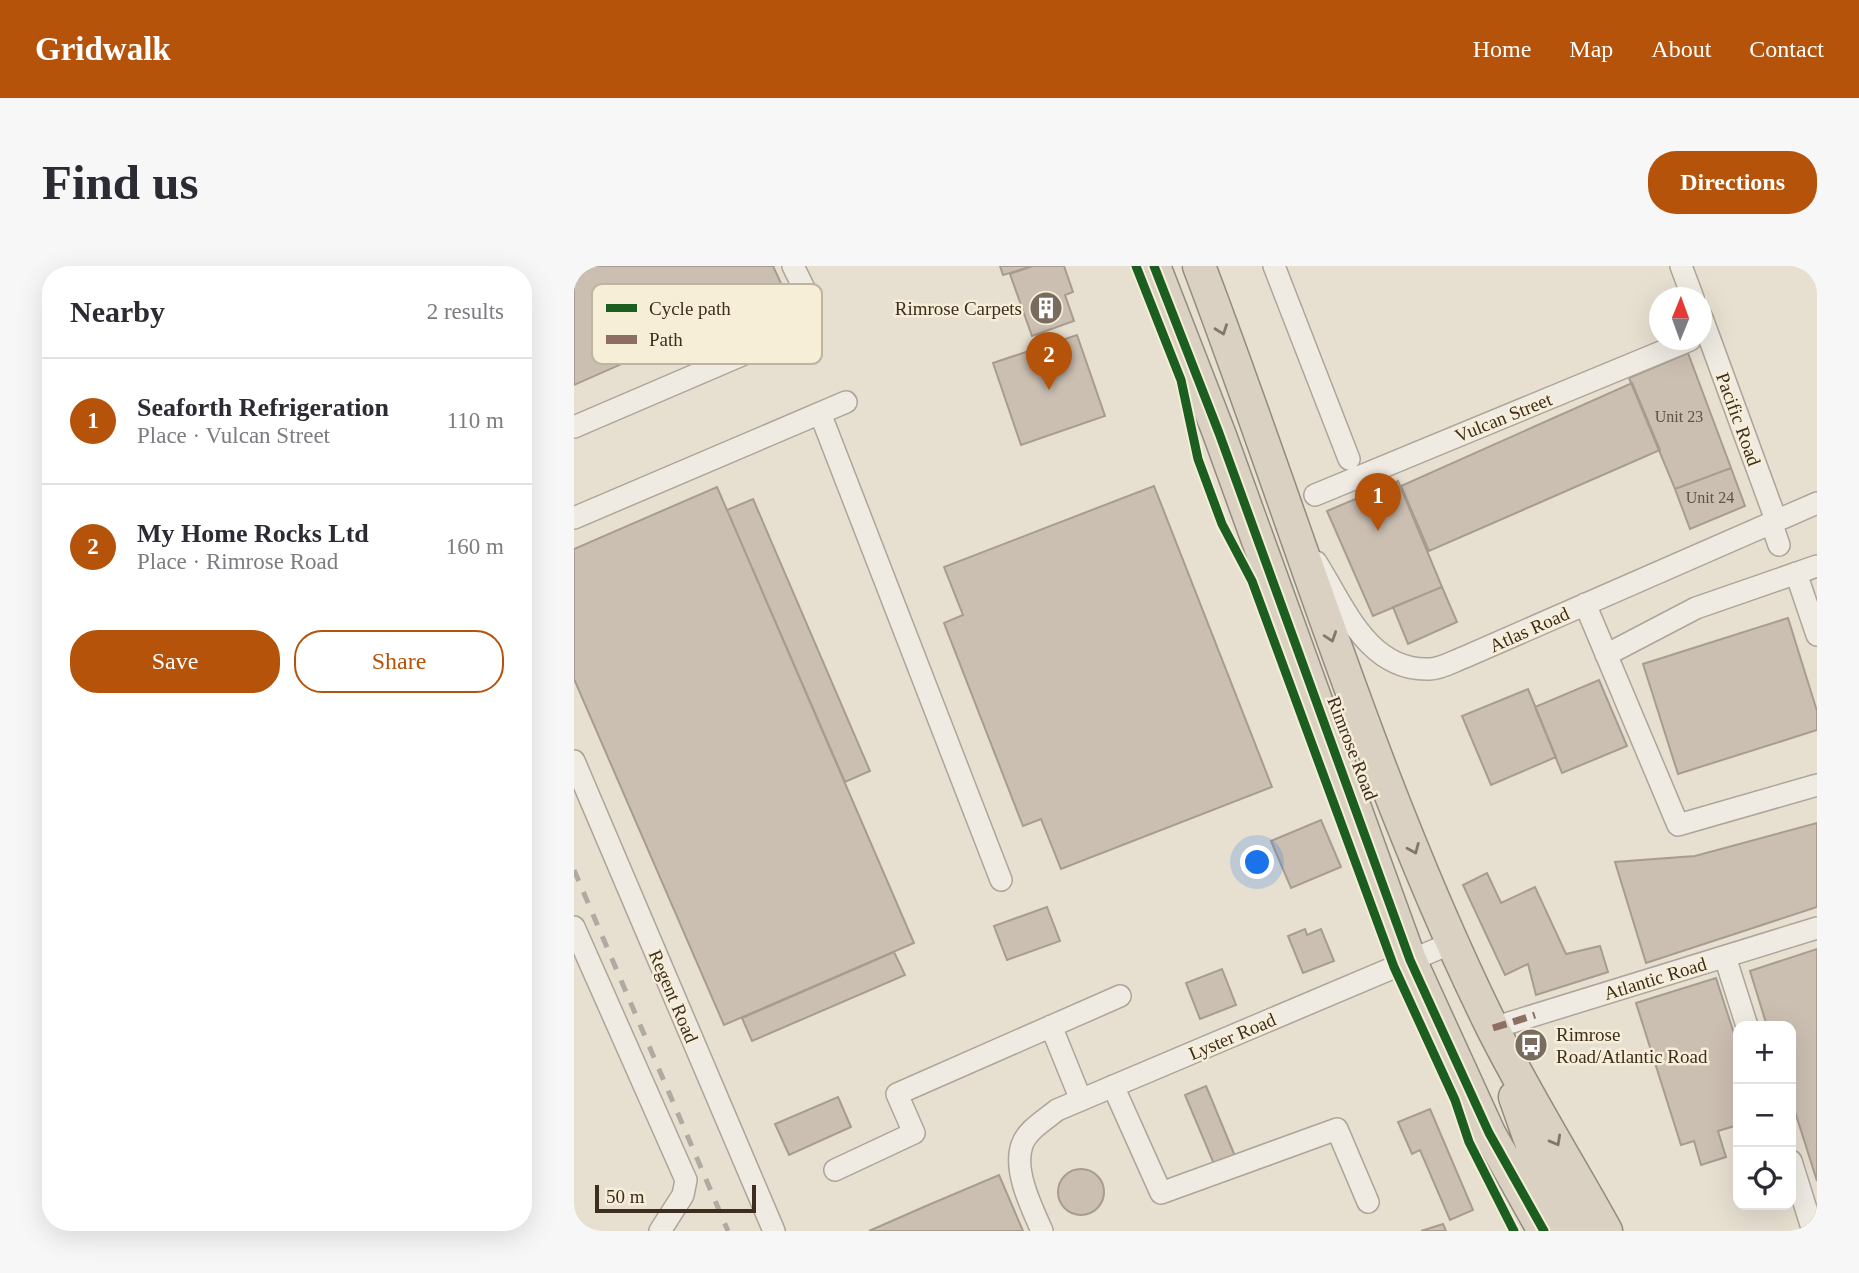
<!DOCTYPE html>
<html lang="en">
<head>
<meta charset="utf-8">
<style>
	body { margin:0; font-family:Georgia,serif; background:#f7f7f7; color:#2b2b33 }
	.controls { position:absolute; right:21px; bottom:21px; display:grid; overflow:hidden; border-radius:14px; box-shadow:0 7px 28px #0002 }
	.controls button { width:63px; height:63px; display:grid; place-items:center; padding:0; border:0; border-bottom:2px solid #e1e1e2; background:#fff; color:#2b2b33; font:35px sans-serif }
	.compass { position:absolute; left:1075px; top:21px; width:63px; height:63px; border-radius:50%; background:#fff; box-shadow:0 7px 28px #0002; rotate:1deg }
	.scale { position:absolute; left:21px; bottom:18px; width:161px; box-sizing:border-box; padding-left:7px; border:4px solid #3d2e20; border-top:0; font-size:19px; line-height:24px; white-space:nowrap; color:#3d2e20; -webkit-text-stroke:5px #f7eed8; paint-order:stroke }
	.you { position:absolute; left:684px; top:597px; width:24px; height:24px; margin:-18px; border:5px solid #fff; border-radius:50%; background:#1a73e8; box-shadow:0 0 0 10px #1a73e833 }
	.badge { display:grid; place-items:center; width:46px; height:46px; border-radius:50%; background:#b45309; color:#fff; font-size:23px; font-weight:700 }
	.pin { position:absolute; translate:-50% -58px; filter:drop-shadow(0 2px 4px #0008) }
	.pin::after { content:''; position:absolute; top:37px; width:24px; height:21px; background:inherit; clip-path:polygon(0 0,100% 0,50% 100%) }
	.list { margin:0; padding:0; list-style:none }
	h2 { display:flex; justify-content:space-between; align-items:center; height:91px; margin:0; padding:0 28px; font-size:30px }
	h2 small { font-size:23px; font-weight:400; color:#7c7c81 }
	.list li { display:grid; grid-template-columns:46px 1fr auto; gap:21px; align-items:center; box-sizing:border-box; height:126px; padding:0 28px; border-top:2px solid #e1e1e2 }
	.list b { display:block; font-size:26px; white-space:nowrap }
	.list p { margin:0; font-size:23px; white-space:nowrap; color:#7c7c81 }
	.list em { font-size:23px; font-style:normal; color:#7c7c81 }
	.actions { display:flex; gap:14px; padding:21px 28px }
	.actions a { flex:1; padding:16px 0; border:2px solid #b45309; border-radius:28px; text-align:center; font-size:24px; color:#b45309 }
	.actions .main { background:#b45309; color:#fff }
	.icon { flex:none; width:38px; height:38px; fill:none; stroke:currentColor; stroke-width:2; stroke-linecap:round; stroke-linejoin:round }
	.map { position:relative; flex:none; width:1243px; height:965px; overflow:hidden; border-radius:28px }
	header { display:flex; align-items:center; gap:42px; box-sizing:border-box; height:98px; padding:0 35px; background:#b45309; color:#fff }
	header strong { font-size:33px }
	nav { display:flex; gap:38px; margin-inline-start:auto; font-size:24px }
	.intro { display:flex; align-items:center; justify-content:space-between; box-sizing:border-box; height:168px; padding:0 42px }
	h1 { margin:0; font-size:49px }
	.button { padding:18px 32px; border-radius:28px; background:#b45309; color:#fff; font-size:24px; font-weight:700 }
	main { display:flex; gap:42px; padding:0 42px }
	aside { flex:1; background:#fff; border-radius:28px; box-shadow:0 7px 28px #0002 }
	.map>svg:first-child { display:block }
	.building { fill:#cbbfb2; stroke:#a89c90; stroke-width:2 }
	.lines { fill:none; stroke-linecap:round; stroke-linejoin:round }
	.minor-casing { stroke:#ada599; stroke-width:24 }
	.highway-casing { stroke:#928b80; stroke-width:35 }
	.minor { stroke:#efebe3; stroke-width:21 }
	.highway { stroke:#dad1c2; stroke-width:32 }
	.rail { stroke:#afaaa2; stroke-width:5; stroke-dasharray:12 12; stroke-linecap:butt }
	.quiet { stroke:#8d6e63; stroke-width:7; stroke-dasharray:14 7; stroke-linecap:butt }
	.cycleway-casing { stroke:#f7eed8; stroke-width:13 }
	.cycleway { stroke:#1b5e20; stroke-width:9 }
	.oneway { stroke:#847769 }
	.labels { text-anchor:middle; stroke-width:5; stroke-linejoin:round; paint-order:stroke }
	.number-label { font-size:16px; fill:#605244 }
	.poi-label { font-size:19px; fill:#3d2e20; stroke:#f7eed8; text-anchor:end }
	.street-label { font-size:19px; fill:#3d2e20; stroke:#f7eed8 }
	.key { fill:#f7eed8; stroke:#bfb4a1; stroke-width:2 }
	.key-label { font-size:19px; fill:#3d2e20 }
</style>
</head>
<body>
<header>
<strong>Gridwalk</strong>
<nav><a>Home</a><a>Map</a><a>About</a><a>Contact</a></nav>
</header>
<div class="intro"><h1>Find us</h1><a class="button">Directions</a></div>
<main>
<aside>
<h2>Nearby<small>2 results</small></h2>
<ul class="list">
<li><span class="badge">1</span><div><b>Seaforth Refrigeration</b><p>Place · Vulcan Street</p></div><em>110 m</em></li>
<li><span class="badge">2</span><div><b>My Home Rocks Ltd</b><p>Place · Rimrose Road</p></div><em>160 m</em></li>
</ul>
<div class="actions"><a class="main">Save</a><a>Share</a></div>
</aside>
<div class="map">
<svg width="1243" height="965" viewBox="0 0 1243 965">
	<rect width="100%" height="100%" fill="#e7e0d1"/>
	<!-- building -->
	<path class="building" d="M 0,0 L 199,0 L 211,26 L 0,119 Z
		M 426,0 L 459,0 L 429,9 Z
		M 459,0 L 490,0 L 499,26 L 491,29 L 500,55 L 458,70 L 436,8 Z
		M 503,69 L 531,150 L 447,179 L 419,97 Z
		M 1114,87 L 1157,202 L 1101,223 L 1055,112 Z
		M 1058,117 L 1086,184 L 855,285 L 827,220 Z
		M 1157,202 L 1171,240 L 1116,263 L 1101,223 Z
		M 824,215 L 868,321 L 799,350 L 753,245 Z
		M 580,220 L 698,521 L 487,603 L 467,553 L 449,560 L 370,357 L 389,349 L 370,301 Z
		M 143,221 L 340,677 L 150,759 L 0,413 L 0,283 Z
		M 179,233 L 296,505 L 271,516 L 153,244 Z
		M 868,321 L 883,356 L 834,378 L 819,341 Z
		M 1214,352 L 1243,445 L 1243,464 L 1104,508 L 1069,398 Z
		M 1025,414 L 1053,480 L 988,507 L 961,441 Z
		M 954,423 L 982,491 L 917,519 L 888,450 Z
		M 747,554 L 767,601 L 717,622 L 697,575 Z
		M 1243,557 L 1243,641 L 1072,697 L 1041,596 L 1121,590 Z
		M 913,607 L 927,637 L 961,621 L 992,688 L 1026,680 L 1034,706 L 962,729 L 954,698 L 931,709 L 889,619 Z
		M 473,641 L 486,675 L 433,694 L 420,660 Z
		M 731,663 L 733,669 L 747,663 L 760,695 L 729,707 L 714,670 Z
		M 1243,683 L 1243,915 L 1217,833 L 1217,760 L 1193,760 L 1176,705 Z
		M 320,686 L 331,709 L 178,775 L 168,752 Z
		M 648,703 L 662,739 L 626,753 L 612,717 Z
		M 1142,712 L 1164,780 L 1164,859 L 1144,865 L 1152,891 L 1127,899 L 1120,875 L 1107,879 L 1062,737 Z
		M 632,820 L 661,890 L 640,898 L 611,829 Z
		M 264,831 L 277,861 L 215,889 L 201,858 Z
		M 856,843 L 899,944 L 876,954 L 846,884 L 838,888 L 824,856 Z
		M484 926a23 23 0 1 1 46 0a23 23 0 1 1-46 0Z
		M 425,909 L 449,965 L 295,965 L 352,940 Z
		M 869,958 L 872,965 L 847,965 Z"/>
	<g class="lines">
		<defs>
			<path id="minor" d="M 700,0 L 775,193
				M 1107,0 L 1119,32
				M 1128,52 L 1202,254
				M 246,147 L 427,614
				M 0,161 L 226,64 C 245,40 230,24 219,0
				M 741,229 L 1116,74
				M 0,252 L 272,136
				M 1197,256 L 1205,279
				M 742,296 C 770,340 794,406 856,403 C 867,403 880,395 891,391 L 1243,237
				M 1222,307 L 1243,369
				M 1011,338 L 1104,559 L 1243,519
				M 1032,389 L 1122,342 L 1243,300
				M 0,495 L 200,965
				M 0,661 L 112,914 L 109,929 L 86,965
				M 1151,691 L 1173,760
				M 477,760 L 507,834
				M 919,762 L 1243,662
				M 539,820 L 587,927 L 763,863 L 794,936
				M 1217,895 L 1239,965
				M 261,904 L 340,867 L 323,828 L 546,730
				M 468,965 C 458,942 439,905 448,879 C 453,864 471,854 483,844 L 880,676"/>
			<path id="highway" d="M 580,0 L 645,167 L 836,694 L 915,867 L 970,965
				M 625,0 C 721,252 797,514 916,757 C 951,828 994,896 1032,965
				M 941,831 L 959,882 L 1001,965"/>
		</defs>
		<!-- minor casing -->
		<use href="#minor" class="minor-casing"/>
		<!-- highway casing -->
		<use href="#highway" class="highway-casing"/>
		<!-- minor -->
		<use href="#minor" class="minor"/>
		<!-- highway -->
		<use href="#highway" class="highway"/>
		<!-- rail -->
		<path class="rail" d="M 0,604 L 154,965"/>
		<!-- quiet -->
		<path class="quiet" d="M 919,762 L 961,749"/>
		<defs>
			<path id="cycleway" d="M 562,0 L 607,114 L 624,193 L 648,258 L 678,315 L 820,701 L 881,834 L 895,876 L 940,965
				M 580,0 L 645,167 L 836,694 L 915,867 L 970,965"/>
		</defs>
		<!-- cycleway casing -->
		<use href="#cycleway" class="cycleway-casing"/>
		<!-- cycleway -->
		<use href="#cycleway" class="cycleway"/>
	</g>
	<!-- one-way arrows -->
	<defs><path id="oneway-chevron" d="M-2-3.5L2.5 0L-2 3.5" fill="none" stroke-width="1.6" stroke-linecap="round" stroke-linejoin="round" transform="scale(1.75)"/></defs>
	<g class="oneway">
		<use href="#oneway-chevron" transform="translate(648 64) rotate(70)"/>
		<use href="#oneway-chevron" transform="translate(757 371) rotate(71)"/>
		<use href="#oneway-chevron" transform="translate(840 583) rotate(67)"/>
		<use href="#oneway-chevron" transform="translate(982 875) rotate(61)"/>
	</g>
	<!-- icons -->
	<defs>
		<symbol id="building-disc" viewBox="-11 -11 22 22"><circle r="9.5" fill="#786c5e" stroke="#f7eed8"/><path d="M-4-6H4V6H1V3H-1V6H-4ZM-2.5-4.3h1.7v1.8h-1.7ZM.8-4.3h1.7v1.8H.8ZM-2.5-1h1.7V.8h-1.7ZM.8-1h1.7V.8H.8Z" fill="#fff"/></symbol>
		<symbol id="bus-disc" viewBox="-11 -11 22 22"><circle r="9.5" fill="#786c5e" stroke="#f7eed8"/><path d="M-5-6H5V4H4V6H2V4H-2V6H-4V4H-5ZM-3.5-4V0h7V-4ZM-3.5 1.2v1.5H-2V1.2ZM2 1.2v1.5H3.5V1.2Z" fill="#fff"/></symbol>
	</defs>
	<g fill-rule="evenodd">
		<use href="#building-disc" x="453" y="23" width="38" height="38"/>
		<use href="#bus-disc" x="938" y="760" width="38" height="38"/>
	</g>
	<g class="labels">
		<!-- number labels -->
		<g class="number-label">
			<text x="1105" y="156">Unit 23</text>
			<text x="1136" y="237">Unit 24</text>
		</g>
		<!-- poi labels -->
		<g class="poi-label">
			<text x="448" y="49">Rimrose Carpets</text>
			<text x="982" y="775" text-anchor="start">Rimrose<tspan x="982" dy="22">Road/Atlantic Road</tspan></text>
		</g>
		<!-- street labels -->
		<g class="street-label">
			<text transform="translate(929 151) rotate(-22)" y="7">Vulcan Street</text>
			<text transform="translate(1165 153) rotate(70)" y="7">Pacific Road</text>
			<text transform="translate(955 363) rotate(-24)" y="7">Atlas Road</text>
			<text transform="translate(779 482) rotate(69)" y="7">Rimrose Road</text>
			<text transform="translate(1081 712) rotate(-17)" y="7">Atlantic Road</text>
			<text transform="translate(100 730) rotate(67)" y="7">Regent Road</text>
			<text transform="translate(658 770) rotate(-23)" y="7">Lyster Road</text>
		</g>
	</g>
	<!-- legend -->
	<rect x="18" y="18" width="230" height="80" rx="10" class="key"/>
	<rect x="32" y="38" width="31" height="8" fill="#1b5e20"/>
	<rect x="32" y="69" width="31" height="9" fill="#8d6e63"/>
	<g class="key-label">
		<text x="75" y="49">Cycle path</text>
		<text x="75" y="80">Path</text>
	</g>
</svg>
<div class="controls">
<button>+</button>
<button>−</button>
<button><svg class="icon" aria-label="locate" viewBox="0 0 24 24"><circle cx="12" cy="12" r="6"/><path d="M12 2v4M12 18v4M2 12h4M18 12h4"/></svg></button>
</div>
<svg class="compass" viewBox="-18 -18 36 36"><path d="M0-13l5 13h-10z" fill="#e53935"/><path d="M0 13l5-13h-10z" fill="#7c7c81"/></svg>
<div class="scale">50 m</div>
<div class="you"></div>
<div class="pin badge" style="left:804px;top:265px">1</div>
<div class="pin badge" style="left:475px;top:124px">2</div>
</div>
</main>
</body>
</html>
